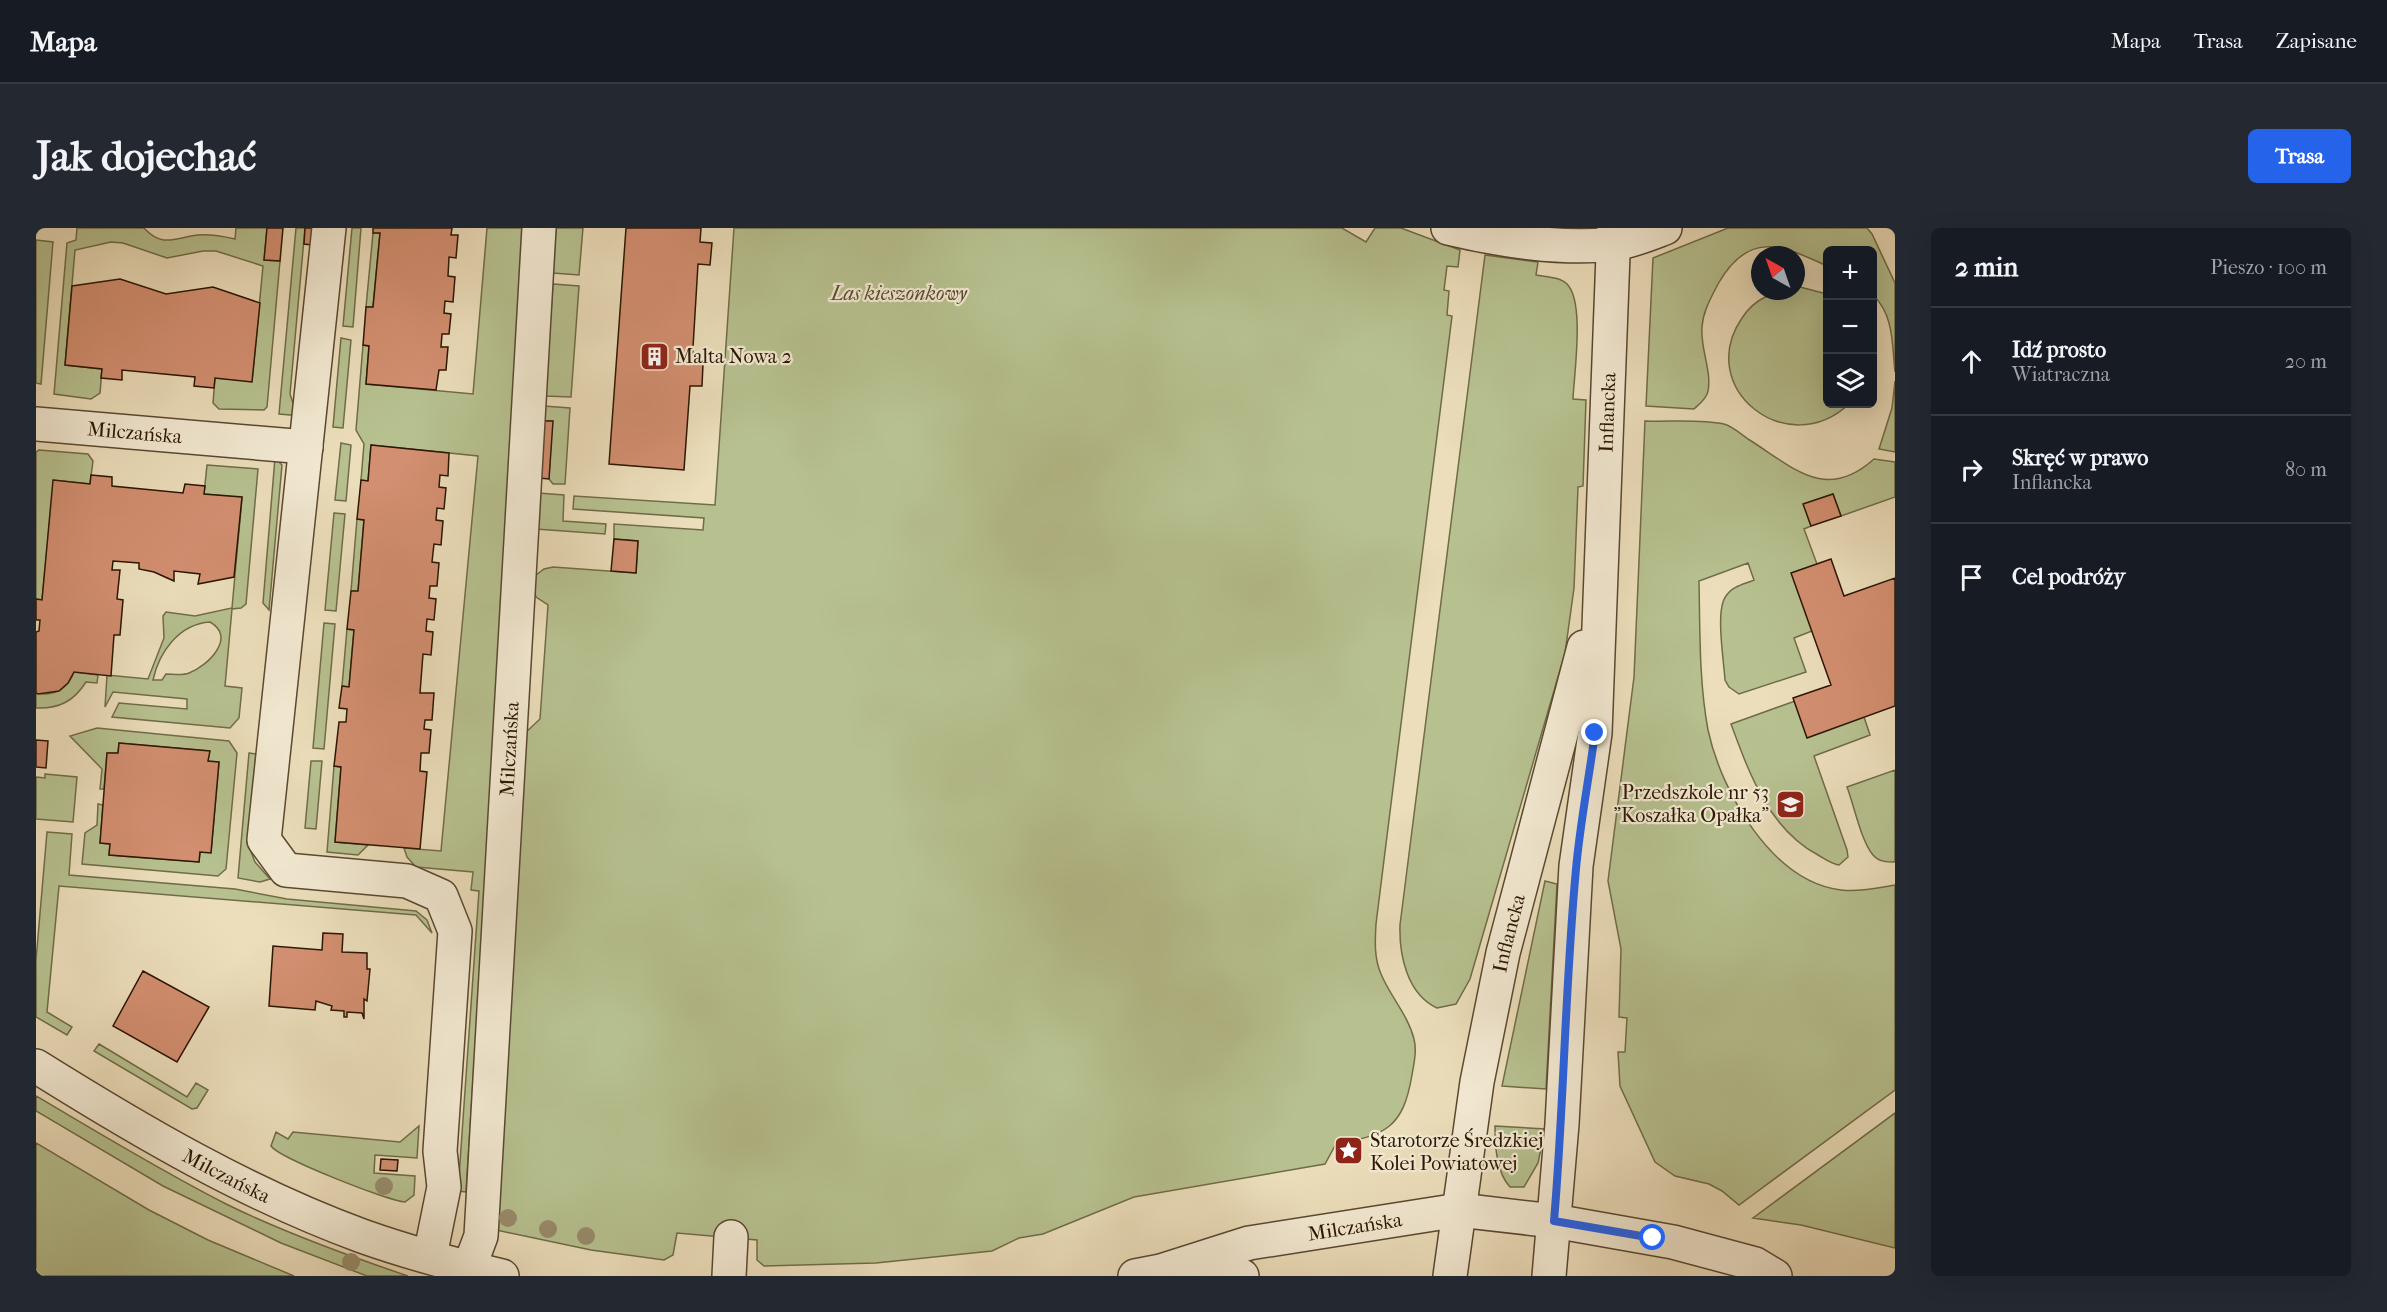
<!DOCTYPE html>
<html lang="pl">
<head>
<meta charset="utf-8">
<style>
	body { margin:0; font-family:"IM FELL French Canon",serif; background:#242831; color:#f1f3f6 }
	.controls { position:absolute; right:18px; top:18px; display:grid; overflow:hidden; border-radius:9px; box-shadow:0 6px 24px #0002 }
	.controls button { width:54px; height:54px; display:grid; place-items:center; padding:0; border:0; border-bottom:2px solid #363941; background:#171b24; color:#f1f3f6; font:30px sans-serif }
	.compass { position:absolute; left:1715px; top:18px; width:54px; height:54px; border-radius:50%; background:#171b24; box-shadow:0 6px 24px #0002; rotate:320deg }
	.stop { position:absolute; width:18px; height:18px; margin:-14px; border:4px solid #2563eb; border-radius:50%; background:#fff }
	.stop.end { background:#2563eb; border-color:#fff; box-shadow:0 2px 6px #0008 }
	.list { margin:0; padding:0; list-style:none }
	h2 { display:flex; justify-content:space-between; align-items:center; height:78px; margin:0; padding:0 24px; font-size:26px }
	h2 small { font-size:20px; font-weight:400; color:#9ea1a6 }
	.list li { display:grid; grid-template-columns:39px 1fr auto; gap:18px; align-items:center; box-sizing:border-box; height:108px; padding:0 24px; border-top:2px solid #363941 }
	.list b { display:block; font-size:22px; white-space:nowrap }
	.list p { margin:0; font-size:20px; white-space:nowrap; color:#9ea1a6 }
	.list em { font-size:20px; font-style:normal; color:#9ea1a6 }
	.icon { flex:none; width:33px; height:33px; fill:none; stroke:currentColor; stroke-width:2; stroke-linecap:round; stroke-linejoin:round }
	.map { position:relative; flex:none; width:1859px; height:1048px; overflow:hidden; border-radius:9px }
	header { display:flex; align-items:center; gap:36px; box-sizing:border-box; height:84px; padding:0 30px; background:#171b24; border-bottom:2px solid #363941 }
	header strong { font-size:28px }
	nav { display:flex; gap:33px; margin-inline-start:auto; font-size:21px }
	.intro { display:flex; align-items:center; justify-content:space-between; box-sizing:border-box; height:144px; padding:0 36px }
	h1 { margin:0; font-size:42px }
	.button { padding:15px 27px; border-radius:9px; background:#2563eb; color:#fff; font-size:21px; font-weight:700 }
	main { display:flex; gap:36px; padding:0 36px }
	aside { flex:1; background:#171b24; border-radius:9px; box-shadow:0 6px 24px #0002 }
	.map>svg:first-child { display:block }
	.green { fill:#b7c190; stroke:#706c48; stroke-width:1.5; fill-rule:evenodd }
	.building { fill:#d38f71; stroke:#2a1601; stroke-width:1.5 }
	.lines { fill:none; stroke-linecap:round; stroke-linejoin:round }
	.minor-casing { stroke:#5a4830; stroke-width:36 }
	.minor { stroke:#f3ead3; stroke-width:33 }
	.tree { fill:#988c6c }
	.route { stroke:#2563eb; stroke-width:8 }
	.labels { text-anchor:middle; stroke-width:4.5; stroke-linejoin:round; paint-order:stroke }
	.park-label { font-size:20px; font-style:italic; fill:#54492c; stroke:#f3ead3 }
	.poi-label { font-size:20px; fill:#2a1601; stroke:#f3ead3; text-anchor:start }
	.street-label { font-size:20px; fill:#2a1601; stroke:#f3ead3 }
</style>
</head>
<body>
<header>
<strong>Mapa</strong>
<nav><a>Mapa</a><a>Trasa</a><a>Zapisane</a></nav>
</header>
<div class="intro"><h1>Jak dojechać</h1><a class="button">Trasa</a></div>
<main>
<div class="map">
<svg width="1859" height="1048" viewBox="0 0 1859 1048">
	<rect width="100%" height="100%" fill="#ecdebb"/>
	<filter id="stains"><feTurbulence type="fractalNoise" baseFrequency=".00333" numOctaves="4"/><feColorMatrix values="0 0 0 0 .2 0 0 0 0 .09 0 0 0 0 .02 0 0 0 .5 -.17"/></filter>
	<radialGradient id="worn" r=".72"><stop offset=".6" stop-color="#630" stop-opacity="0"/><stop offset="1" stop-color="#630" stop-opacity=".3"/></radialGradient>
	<!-- green -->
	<path class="green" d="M 41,0 L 108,0 C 126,20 139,10 161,7 C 174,6 186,8 199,11 L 200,0 L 231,0 L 228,32 L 244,33 L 231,179 L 228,182 L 183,181 L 177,175 L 179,150 L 216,153 L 227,38 L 180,23 L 167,23 L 131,30 L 87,15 L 75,14 L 39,22 L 29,137 L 66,141 L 64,165 L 55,171 L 18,166 L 31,15 L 40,12 Z
		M 260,0 L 269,0 L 254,166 L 259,181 L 267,188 L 243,186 Z
		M 316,0 L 325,0 L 317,99 L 307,98 Z
		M 451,0 L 491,0 L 430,964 L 422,963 L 443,663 L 435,662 L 437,644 L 380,639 L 371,629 L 368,620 L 405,623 L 442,228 L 335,217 L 332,253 L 325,252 L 328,216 L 320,202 L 327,117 L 333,118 L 330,156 L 437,166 Z
		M 520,0 L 547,0 L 543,47 L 517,45 Z
		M 698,0 L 1306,0 L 1330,14 L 1339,0 L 1365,0 L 1424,22 L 1422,39 L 1411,38 L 1408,62 L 1413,63 L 1411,87 L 1416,88 L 1340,696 C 1339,713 1338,730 1345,746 C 1354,768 1372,787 1378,811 C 1381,823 1378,835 1376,847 C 1367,900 1350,907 1300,916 L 1289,936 L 1098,969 L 1007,1006 L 983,1010 L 956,1023 L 840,1035 L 728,1038 L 721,1032 L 721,1012 L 641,1005 L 637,1027 L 628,1032 L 555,1022 L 460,1002 L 488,506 L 504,491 L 512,377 L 500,369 L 495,351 L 508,341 L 517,339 L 600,345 L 602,313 L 578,311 L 578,296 L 667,302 L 668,290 L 537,281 L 538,268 L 679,277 Z
		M 1692,0 L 1831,0 L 1836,6 L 1859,55 L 1859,144 C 1856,116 1858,87 1837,67 L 1836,22 L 1792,22 L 1791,38 C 1744,16 1712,3 1682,56 C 1675,70 1667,83 1666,99 C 1664,120 1676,143 1672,163 C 1671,171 1663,176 1658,181 L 1610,178 L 1617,30 Z
		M 337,5 L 344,5 L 337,79 L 330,79 Z
		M 0,12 L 17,14 L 5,156 L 0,155 Z
		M 1449,27 L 1502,34 L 1500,47 C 1510,49 1524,49 1531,56 C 1549,74 1538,146 1537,171 L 1550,172 L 1547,258 L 1542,259 L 1538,360 L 1529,425 L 1434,751 L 1420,776 L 1401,780 C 1371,766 1363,727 1364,697 Z
		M 517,56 L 543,58 L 535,169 L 509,168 Z
		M 1764,59 L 1791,66 L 1792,176 L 1813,176 C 1751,234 1658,160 1706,90 C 1719,70 1737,63 1760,63 L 1760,60 Z
		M 305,110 L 315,112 L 307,200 L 297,199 Z
		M 1859,153 L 1859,224 L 1843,221 L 1856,180 Z
		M 508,178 L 534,180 L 529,256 L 517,256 L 513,251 L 516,193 L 507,193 Z
		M 1609,193 C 1634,194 1664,191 1688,196 C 1696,198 1705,206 1712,211 C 1757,239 1789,275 1838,231 L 1859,234 L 1859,269 L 1805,288 L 1797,266 L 1768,276 L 1775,298 L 1768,301 L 1781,336 L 1776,403 L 1758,410 L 1770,444 L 1703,466 L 1693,459 L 1689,452 C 1688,433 1679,382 1690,368 C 1696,358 1709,356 1718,352 L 1712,335 L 1663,353 C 1664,402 1663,454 1672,502 C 1685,563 1736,654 1805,662 C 1822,664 1841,660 1859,657 L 1859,862 L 1703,977 L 1686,963 L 1673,956 L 1639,948 L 1619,934 L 1584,858 L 1582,824 L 1589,824 L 1591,790 L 1583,789 L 1585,721 L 1572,653 L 1598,449 Z
		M 305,215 L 315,217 L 310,273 L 299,272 Z
		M 3,222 L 52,226 L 57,233 L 54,256 L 18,252 L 6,372 L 0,371 L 0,224 Z
		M 239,230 L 246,237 L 233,382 L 227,375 Z
		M 171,237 L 222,241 L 210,376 L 205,380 L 196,381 L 189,458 L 206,460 L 203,490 L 194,500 L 76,489 L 83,475 L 151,481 L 151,471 L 77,464 L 69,479 L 71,447 L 112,451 L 128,410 L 127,388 L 130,384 L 159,388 L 196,380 L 206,270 L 168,266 ZM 174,394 C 201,409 172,438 153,445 C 146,448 137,446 130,446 L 126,452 L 117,452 C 123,424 143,396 174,394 Z
		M 502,265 L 528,267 L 527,293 L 570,296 L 569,306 L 500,301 Z
		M 298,285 L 309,286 L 300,383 L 289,382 Z
		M 321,291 L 328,292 L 322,363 L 315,363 Z
		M 288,395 L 299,396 L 288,521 L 277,520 Z
		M 311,401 L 318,402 L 313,459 L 306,458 Z
		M 38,444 L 62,447 L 61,455 L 50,454 C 38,473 23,481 0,480 L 0,465 C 17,469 32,461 38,444 Z
		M 1759,473 L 1828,489 L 1834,507 L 1778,528 L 1811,622 L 1812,629 L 1803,637 C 1795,636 1789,631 1782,627 C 1733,601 1713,545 1695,496 Z
		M 61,500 L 193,513 L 201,525 L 190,641 L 182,648 L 46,636 L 49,605 L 61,597 L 62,576 L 67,577 L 64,615 L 74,616 L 73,627 L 163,634 L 164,624 L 175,624 L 183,535 L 172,533 L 173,523 L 83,515 L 82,525 L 71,525 L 68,561 L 64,561 L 66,541 L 34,508 Z
		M 213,525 L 220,526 L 212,616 L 219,634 L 234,651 L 224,654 L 202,650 Z
		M 275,533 L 286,533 L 280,601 L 269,600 Z
		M 298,538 L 305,539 L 299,614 L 332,617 L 322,627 L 291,624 Z
		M 1859,542 L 1859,634 C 1851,634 1843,634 1837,627 C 1825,613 1818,577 1811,559 Z
		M 9,546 L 41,549 L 37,594 L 0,591 L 0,549 L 9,550 Z
		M 11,604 L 36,606 L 33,647 L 199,661 L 251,671 L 380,683 L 391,692 L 396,705 L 380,687 L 23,658 L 11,784 L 36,799 L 31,807 L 0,789 L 0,732 Z
		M 1509,653 L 1521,656 L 1510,861 L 1466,858 Z
		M 63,816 L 151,869 L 160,855 L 172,862 L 161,880 L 156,881 L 58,823 Z
		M 0,868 C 63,905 125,943 190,976 C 249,1005 310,1027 372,1048 L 331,1048 L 245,1015 L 127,958 L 0,883 Z
		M 1859,885 L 1859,1020 L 1765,997 L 1717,990 Z
		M 383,898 L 381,930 L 339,927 L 338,945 L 379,948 L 378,967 L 369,974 C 352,973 243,930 235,918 L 240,904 L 252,911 L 257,904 L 364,914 Z
		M 1459,898 L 1509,901 L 1502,935 L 1488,959 L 1474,959 C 1460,944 1459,917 1459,898 Z
		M 0,915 L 113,982 L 172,1012 L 258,1048 L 0,1048 Z"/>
	<!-- building -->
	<path class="building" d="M 231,0 L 247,0 L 244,33 L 228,32 Z
		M 269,0 L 284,0 L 283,18 L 268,16 Z
		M 337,0 L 416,0 L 415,7 L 422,7 L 420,30 L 413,29 L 412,48 L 419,49 L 417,74 L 409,73 L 408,85 L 415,86 L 413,106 L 406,106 L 405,119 L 412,119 L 410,142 L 403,142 L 400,162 L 330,156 L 333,118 L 327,117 L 330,79 L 337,79 L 344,5 L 337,5 Z
		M 590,0 L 665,0 L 664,14 L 676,15 L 674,37 L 662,36 L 656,136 L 667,136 L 666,158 L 654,158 L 648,242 L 573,236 Z
		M 84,51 L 130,66 L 177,59 L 224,75 L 216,154 L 179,150 L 178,160 L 158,158 L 159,149 L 86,142 L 86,152 L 65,150 L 66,141 L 29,137 L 36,58 Z
		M 507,193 L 517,193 L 513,251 L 503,250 Z
		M 335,217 L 413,225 L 412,248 L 404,247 L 403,259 L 410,260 L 408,281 L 401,280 L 400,292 L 407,293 L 405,317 L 398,316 L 396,334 L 403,335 L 401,358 L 394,358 L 393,370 L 400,371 L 398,392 L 391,391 L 390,403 L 397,404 L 395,427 L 387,426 L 384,465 L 398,465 L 396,492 L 389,492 L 388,501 L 395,502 L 393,525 L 385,525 L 384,543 L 391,544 L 384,621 L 299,614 L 305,539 L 298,538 L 303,494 L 310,494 L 311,481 L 303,480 L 306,458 L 313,459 L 318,402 L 311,401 L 315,363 L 322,363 L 328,292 L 321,291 L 325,252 L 332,253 Z
		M 55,247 L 76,249 L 76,258 L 147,265 L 149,256 L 169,258 L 168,266 L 206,269 L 198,349 L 162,356 L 164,346 L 138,343 L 138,353 L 118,344 L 103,341 L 103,335 L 77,333 L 76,342 L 84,342 L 81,371 L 87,372 L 84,407 L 78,407 L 75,448 L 38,444 L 32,455 L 23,463 L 2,466 L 0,465 L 0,404 L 3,403 L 4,392 L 0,392 L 0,371 L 6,372 L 17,252 L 54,256 Z
		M 1797,266 L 1805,288 L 1775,298 L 1767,276 Z
		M 578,311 L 602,313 L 600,345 L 575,343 Z
		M 1795,331 L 1808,368 L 1859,350 L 1859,478 L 1771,510 L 1757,470 L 1795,457 L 1755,345 Z
		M 0,512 L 12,513 L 10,540 L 0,539 Z
		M 83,515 L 174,523 L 172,533 L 183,534 L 175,625 L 164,624 L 163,634 L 73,627 L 74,616 L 64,615 L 71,525 L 82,525 Z
		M 287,705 L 307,706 L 306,724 L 331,725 L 331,741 L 334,741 L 331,773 L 328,771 L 328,791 L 326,785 L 311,784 L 311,789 L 308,789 L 308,783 L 295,782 L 296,778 L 280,773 L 279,782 L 233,778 L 237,718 L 286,722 Z
		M 107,743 L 173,779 L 141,834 L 77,798 Z
		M 345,931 L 362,932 L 361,943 L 344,942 Z"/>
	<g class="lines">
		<defs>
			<g id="minor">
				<path d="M 293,0 L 228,612 L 250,642 L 371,653 L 405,668 L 419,703 L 404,923 L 408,959 L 394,1028"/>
				<path d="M 1412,0 C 1461,12 1527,22 1577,16 C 1594,14 1613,6 1629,0"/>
				<path id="s1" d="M 0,196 L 270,219"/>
				<path id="s2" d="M 0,838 C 104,903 211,966 326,1008 C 371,1024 419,1037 466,1048"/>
				<path id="s3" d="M 433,1040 L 445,1008 L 503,0"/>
				<path d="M 1145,1044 L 1206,1048"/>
				<path d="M 693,1048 L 695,1009"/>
				<path id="s4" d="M 1099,1048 L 1125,1043 L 1213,1015 L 1423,982 L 1518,993 L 1637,1014 L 1719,1036 L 1739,1048"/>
				<path id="s5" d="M 1414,1048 L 1441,854 L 1467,725 L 1548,419"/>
				<path id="s6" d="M 1513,1048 L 1526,896 L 1540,638 L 1559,505 L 1578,0"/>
			</g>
		</defs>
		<!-- minor casing -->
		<use href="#minor" class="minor-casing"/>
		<!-- minor -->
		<use href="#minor" class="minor"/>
	</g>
	<!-- trees -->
	<g class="tree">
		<circle cx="348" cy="958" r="9"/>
		<circle cx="472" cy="990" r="9"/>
		<circle cx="512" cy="1001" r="9"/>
		<circle cx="550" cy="1008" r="9"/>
		<circle cx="315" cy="1034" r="9"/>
	</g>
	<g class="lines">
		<!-- route -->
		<path class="route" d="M 1559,505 C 1553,550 1544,596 1540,641 C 1529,758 1528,876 1518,993 L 1617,1010"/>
	</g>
	<!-- icons -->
	<defs>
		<symbol id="building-square" viewBox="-11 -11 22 22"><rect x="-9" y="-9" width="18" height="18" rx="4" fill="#8f2418" stroke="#f3ead3"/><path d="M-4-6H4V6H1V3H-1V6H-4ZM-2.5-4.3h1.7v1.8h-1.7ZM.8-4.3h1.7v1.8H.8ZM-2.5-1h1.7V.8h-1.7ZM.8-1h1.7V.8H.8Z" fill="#fff"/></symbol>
		<symbol id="school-square" viewBox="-11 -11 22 22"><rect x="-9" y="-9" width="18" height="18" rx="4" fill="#8f2418" stroke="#f3ead3"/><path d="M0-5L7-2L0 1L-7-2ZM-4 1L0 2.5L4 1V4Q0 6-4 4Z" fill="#fff"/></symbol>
		<symbol id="sight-square" viewBox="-11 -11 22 22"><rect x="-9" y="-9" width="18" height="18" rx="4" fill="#8f2418" stroke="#f3ead3"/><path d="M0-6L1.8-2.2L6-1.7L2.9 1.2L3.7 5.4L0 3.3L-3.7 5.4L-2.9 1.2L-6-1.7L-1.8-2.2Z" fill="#fff"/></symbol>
	</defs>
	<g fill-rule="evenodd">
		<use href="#building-square" x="602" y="112" width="33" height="33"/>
		<use href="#school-square" x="1738" y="560" width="33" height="33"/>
		<use href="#sight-square" x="1296" y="906" width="33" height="33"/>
	</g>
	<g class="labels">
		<!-- park labels -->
		<g class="park-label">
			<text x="863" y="72">Las kieszonkowy</text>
		</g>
		<!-- poi labels -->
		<g class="poi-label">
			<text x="639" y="135">Malta Nowa 2</text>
			<text x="1733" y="571" text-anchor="end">Przedszkole nr 53<tspan x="1733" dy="23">"Koszałka Opałka"</tspan></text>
			<text x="1334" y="919">Starotorze Średzkiej<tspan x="1334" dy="23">Kolei Powiatowej</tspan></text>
		</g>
		<!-- street labels -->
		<g class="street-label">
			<text dy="7" stroke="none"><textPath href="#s6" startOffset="866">Inflancka</textPath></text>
			<text dy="7" stroke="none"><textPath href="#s1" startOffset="99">Milczańska</textPath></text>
			<text dy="7" stroke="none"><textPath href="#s3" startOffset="522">Milczańska</textPath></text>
			<text dy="7" stroke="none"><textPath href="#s5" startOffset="348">Inflancka</textPath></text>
			<text dy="7" stroke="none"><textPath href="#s2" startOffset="220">Milczańska</textPath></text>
			<text dy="7" stroke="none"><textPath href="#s4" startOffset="226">Milczańska</textPath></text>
		</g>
	</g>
	<rect width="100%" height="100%" filter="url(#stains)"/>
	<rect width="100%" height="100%" fill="url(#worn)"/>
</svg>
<div class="controls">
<button>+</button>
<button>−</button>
<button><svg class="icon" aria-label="layers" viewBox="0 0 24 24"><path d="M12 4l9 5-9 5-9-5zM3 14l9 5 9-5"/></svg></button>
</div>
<svg class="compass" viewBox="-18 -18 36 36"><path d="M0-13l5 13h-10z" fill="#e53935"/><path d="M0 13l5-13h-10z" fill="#9ea1a6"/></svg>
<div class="stop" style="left:1617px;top:1010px"></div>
<div class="stop end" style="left:1559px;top:505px"></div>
</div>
<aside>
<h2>2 min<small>Pieszo · 100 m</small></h2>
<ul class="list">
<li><svg class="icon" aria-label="ahead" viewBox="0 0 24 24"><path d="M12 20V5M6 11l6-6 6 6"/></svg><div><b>Idź prosto</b><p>Wiatraczna</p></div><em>20 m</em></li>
<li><svg class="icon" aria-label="right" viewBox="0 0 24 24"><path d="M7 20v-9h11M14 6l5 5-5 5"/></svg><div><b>Skręć w prawo</b><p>Inflancka</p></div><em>80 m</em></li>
<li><svg class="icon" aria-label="arrive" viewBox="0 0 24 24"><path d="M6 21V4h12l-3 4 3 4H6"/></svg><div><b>Cel podróży</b></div></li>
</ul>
</aside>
</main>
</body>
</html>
